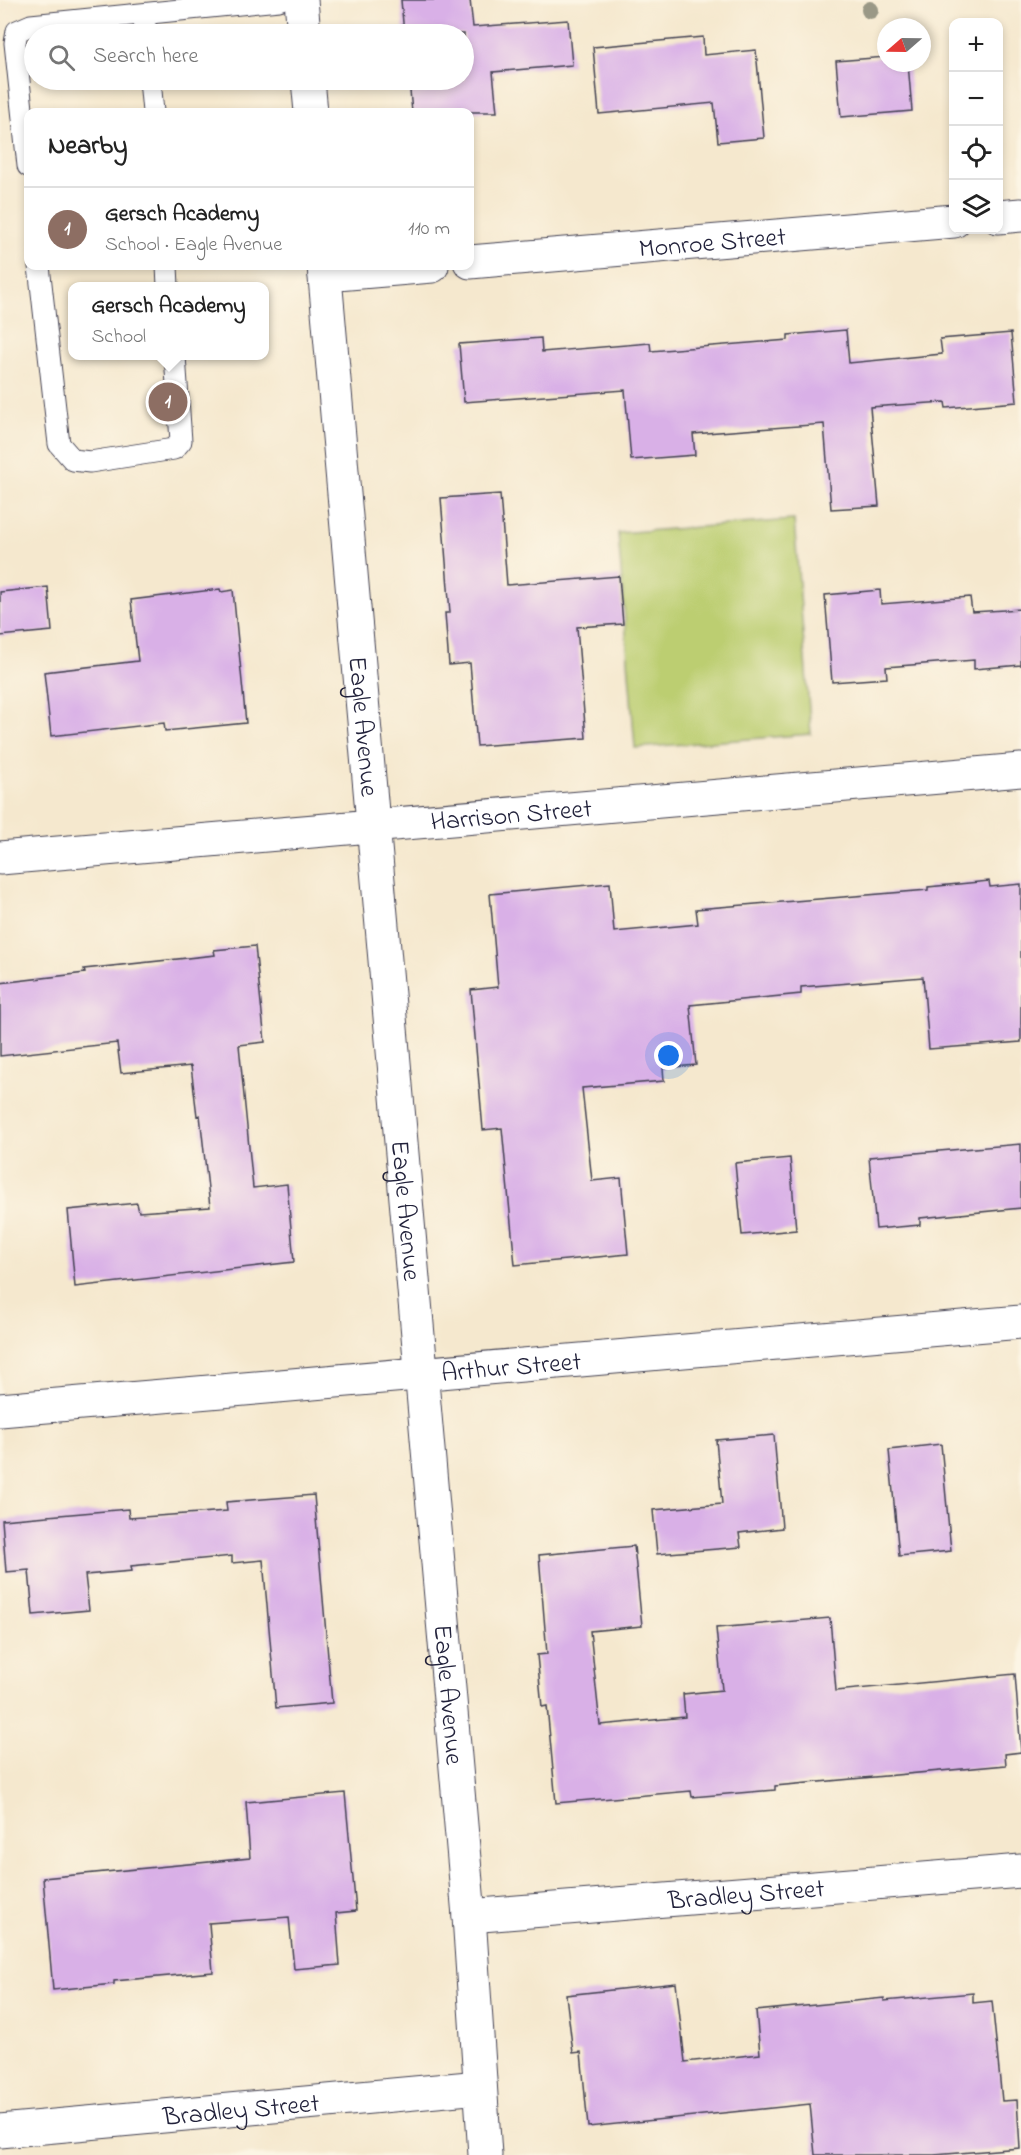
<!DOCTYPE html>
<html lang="en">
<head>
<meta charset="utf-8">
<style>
	body { margin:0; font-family:"Indie Flower",sans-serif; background:#f6f6f6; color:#222 }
	.controls { position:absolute; right:18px; top:18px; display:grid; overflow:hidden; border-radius:12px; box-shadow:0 3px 9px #0003 }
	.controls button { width:54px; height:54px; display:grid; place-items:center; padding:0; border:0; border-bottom:2px solid #e0e0e0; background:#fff; color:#222; font:30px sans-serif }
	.compass { position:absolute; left:877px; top:18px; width:54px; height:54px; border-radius:50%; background:#fff; box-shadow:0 3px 9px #0003; rotate:250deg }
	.you { position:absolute; left:669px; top:1056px; width:21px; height:21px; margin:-15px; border:4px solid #fff; border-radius:50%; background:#1a73e8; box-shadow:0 0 0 9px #1a73e833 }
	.badge { display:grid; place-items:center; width:39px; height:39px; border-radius:50%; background:#1f6fb2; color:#fff; font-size:20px; font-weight:700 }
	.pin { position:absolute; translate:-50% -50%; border:3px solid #fff; box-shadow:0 2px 6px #0006 }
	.popup { position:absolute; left:68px; top:282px; width:201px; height:78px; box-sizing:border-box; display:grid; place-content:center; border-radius:12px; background:#fff; filter:drop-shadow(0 2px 4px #0005); font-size:20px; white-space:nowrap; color:#767676 }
	.popup b { font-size:22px; color:#222 }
	.popup::after { content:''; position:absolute; left:50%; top:100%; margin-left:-12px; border:12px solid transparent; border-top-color:#fff }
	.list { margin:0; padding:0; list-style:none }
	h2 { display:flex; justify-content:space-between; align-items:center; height:78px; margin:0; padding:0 24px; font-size:26px }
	h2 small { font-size:20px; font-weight:400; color:#767676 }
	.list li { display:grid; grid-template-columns:39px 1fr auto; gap:18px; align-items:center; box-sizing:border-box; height:84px; padding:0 24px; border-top:2px solid #e0e0e0 }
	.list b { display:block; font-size:22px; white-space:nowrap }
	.list p { margin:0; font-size:20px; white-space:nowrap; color:#767676 }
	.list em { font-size:20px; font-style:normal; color:#767676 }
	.icon { flex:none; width:33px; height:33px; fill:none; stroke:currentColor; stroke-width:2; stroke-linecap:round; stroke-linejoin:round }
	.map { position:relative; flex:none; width:1021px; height:2155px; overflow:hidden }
	.search { position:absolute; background:#fff; box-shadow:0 3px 9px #0003; left:24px; top:24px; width:450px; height:66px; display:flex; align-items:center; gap:15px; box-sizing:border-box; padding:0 21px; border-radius:33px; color:#767676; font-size:22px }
	.panel { position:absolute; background:#fff; box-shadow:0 3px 9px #0003; left:24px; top:108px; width:450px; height:162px; border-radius:12px }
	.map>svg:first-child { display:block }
	.grass { fill:#bcce71; stroke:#6f7856; stroke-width:1.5 }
	.building { fill:#d9b0e7 }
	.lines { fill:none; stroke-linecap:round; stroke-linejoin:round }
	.service-casing { stroke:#424051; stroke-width:23 }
	.minor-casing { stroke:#424051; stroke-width:35 }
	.tertiary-casing { stroke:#424051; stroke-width:35 }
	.service { stroke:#fff; stroke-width:21 }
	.minor { stroke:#fff; stroke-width:33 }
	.tertiary { stroke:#fff; stroke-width:33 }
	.tree { fill:#9a9886 }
	.labels { text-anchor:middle; stroke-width:4.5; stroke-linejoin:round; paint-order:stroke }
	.street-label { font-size:26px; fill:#22223b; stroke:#fcf5e5 }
</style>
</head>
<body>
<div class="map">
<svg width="1021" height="2155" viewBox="0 0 1021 2155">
	<rect width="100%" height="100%" fill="#fcf5e5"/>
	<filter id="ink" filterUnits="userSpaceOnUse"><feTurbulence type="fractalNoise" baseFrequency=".0167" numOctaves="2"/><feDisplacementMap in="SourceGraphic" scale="12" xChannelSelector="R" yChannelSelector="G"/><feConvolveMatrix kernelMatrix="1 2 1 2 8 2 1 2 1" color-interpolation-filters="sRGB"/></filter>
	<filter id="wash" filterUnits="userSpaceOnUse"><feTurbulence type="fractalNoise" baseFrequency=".008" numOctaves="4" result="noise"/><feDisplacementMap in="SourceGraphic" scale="24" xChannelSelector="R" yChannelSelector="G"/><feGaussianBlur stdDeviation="1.35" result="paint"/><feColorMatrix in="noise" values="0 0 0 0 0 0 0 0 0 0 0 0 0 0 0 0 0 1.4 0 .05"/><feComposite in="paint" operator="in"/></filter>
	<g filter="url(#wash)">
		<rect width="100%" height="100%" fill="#f5e8ce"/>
		<!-- grass -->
		<path class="grass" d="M 794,520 L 811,734 L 635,748 L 618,533 Z"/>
		<g id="blocks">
			<!-- building -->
			<path class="building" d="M 401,0 L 470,0 L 473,27 L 568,20 L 572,65 L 493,72 L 497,112 L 412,112 L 409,80 L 464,80 L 464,34 L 404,34 Z
				M 703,37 L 704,55 L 756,50 L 764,138 L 718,142 L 714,103 L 599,114 L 593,47 Z
				M 886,57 L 886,63 L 908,63 L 912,111 L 841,117 L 836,61 Z
				M 846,330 L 849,363 L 942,354 L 940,339 L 1011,333 L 1017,402 L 946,408 L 945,402 L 870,407 L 879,506 L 831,509 L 824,424 L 693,434 L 695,455 L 631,460 L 625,390 L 464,402 L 459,344 L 541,338 L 542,352 L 650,343 L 651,351 L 788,340 L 788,335 Z
				M 500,494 L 507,585 L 619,576 L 623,624 L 577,627 L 586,738 L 477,746 L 470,663 L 449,665 L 445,613 L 450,613 L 441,498 Z
				M 48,587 L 52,631 L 0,636 L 0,592 Z
				M 220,589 L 221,592 L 233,590 L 246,723 L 165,731 L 164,723 L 51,736 L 44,672 L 138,661 L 131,600 Z
				M 880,590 L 881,604 L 970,597 L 972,612 L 1021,609 L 1021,665 L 974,669 L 974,660 L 886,667 L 887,678 L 832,682 L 825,595 Z
				M 989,881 L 990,887 L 1021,884 L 1021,1042 L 929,1049 L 923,977 L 801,987 L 801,994 L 690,1005 L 696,1065 L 663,1068 L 664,1081 L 582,1088 L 592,1181 L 621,1178 L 628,1254 L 515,1265 L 502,1128 L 483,1130 L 471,990 L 498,987 L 490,894 L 610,883 L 614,932 L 698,924 L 696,909 L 928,890 L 928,887 Z
				M 255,946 L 265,1042 L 239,1045 L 253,1188 L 287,1184 L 294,1262 L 75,1287 L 68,1210 L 137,1203 L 139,1212 L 210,1207 L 200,1115 L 197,1116 L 191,1066 L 121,1073 L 117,1043 L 0,1056 L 0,983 L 85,973 L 84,969 L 215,955 L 214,950 Z
				M 1021,1144 L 1021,1208 L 920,1218 L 920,1225 L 876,1229 L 869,1157 Z
				M 790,1158 L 796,1230 L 742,1235 L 735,1163 Z
				M 774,1435 L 782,1528 L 739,1533 L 741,1547 L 657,1554 L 653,1510 L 722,1504 L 716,1440 Z
				M 941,1444 L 951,1551 L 899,1556 L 889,1450 Z
				M 314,1495 L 332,1703 L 276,1708 L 263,1560 L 232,1563 L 232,1556 L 131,1566 L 132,1571 L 85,1575 L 89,1610 L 33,1615 L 29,1570 L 6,1572 L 2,1520 L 128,1509 L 129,1518 L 227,1511 L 226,1502 Z
				M 634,1546 L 642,1626 L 590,1631 L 600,1725 L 685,1717 L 683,1694 L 722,1690 L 716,1628 L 830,1618 L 836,1691 L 1015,1674 L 1021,1752 L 1005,1754 L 1006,1765 L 775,1786 L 775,1790 L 692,1797 L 691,1791 L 556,1803 L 547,1706 L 542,1707 L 537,1655 L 547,1654 L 539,1555 Z
				M 345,1793 L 356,1911 L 336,1913 L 340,1965 L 294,1969 L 289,1917 L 209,1923 L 213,1972 L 114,1981 L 114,1984 L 53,1990 L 43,1878 L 250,1858 L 246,1802 Z
				M 676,1983 L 685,2062 L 760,2054 L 756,2011 L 884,1998 L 884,2001 L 973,1993 L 973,2003 L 992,2001 L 1002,2101 L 1017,2100 L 1020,2148 L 934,2155 L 815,2155 L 810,2104 L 588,2127 L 581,2052 L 573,2053 L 566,1995 Z"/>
		</g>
	</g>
	<g filter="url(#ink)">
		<use href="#blocks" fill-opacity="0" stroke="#424051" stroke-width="1.5"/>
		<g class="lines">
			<defs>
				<path id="service" d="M 144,14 L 146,34
					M 150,80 L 153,112
					M 28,166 L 15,43 L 17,31 L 31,25 L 279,0
					M 39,266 L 59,444 L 73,460 L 90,462 L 174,449 L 181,441 L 175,356
					M 167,266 L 168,286"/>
				<g id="minor">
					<path d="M 998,217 L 1021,215"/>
					<path id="s1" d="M 470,262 L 954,221"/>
					<path d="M 325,275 L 432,266"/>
					<path id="s2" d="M 0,858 L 1021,770"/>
					<path id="s3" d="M 0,1410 L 1021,1322"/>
					<path id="s4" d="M 469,1916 L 1021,1871"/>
					<path id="s5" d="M 0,2131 L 480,2087"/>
				</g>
				<g id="tertiary">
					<path d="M 301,0 L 304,34"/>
					<path d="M 308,80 L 311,112"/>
					<path id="s6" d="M 324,266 L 469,1916 L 485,2155"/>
				</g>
			</defs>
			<!-- service casing -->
			<use href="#service" class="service-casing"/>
			<!-- minor casing -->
			<use href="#minor" class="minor-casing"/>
			<!-- tertiary casing -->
			<use href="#tertiary" class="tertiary-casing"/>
			<!-- service -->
			<use href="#service" class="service"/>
			<!-- minor -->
			<use href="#minor" class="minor"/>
			<!-- tertiary -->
			<use href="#tertiary" class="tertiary"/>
		</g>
		<!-- trees -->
		<circle class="tree" cx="870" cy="10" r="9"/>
	</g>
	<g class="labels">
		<!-- street labels -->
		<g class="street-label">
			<text dy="9" stroke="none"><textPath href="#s1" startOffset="243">Monroe Street</textPath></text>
			<text dy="9" stroke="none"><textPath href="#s6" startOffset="462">Eagle Avenue</textPath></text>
			<text dy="9" stroke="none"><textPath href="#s2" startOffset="513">Harrison Street</textPath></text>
			<text dy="9" stroke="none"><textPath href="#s6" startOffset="948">Eagle Avenue</textPath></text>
			<text dy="9" stroke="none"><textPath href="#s3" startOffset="513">Arthur Street</textPath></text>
			<text dy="9" stroke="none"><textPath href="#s6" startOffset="1434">Eagle Avenue</textPath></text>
			<text dy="9" stroke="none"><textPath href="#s4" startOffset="278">Bradley Street</textPath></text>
			<text dy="9" stroke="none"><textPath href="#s5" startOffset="242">Bradley Street</textPath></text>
		</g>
	</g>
</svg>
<div class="controls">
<button>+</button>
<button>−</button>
<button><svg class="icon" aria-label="locate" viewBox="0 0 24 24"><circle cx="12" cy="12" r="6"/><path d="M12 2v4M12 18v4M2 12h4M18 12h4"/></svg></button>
<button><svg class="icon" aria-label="layers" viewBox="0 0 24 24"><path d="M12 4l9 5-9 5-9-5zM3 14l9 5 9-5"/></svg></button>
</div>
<svg class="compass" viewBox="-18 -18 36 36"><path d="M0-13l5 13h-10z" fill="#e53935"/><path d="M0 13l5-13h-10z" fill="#767676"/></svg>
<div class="you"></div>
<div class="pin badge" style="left:168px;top:402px;background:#8d6e63">1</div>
<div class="popup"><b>Gersch Academy</b>School</div>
<div class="search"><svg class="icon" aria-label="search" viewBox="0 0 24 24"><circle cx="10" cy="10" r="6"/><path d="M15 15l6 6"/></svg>Search here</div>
<section class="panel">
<h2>Nearby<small></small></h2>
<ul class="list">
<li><span class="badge" style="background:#8d6e63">1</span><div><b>Gersch Academy</b><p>School · Eagle Avenue</p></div><em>110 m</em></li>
</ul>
</section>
</div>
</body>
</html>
